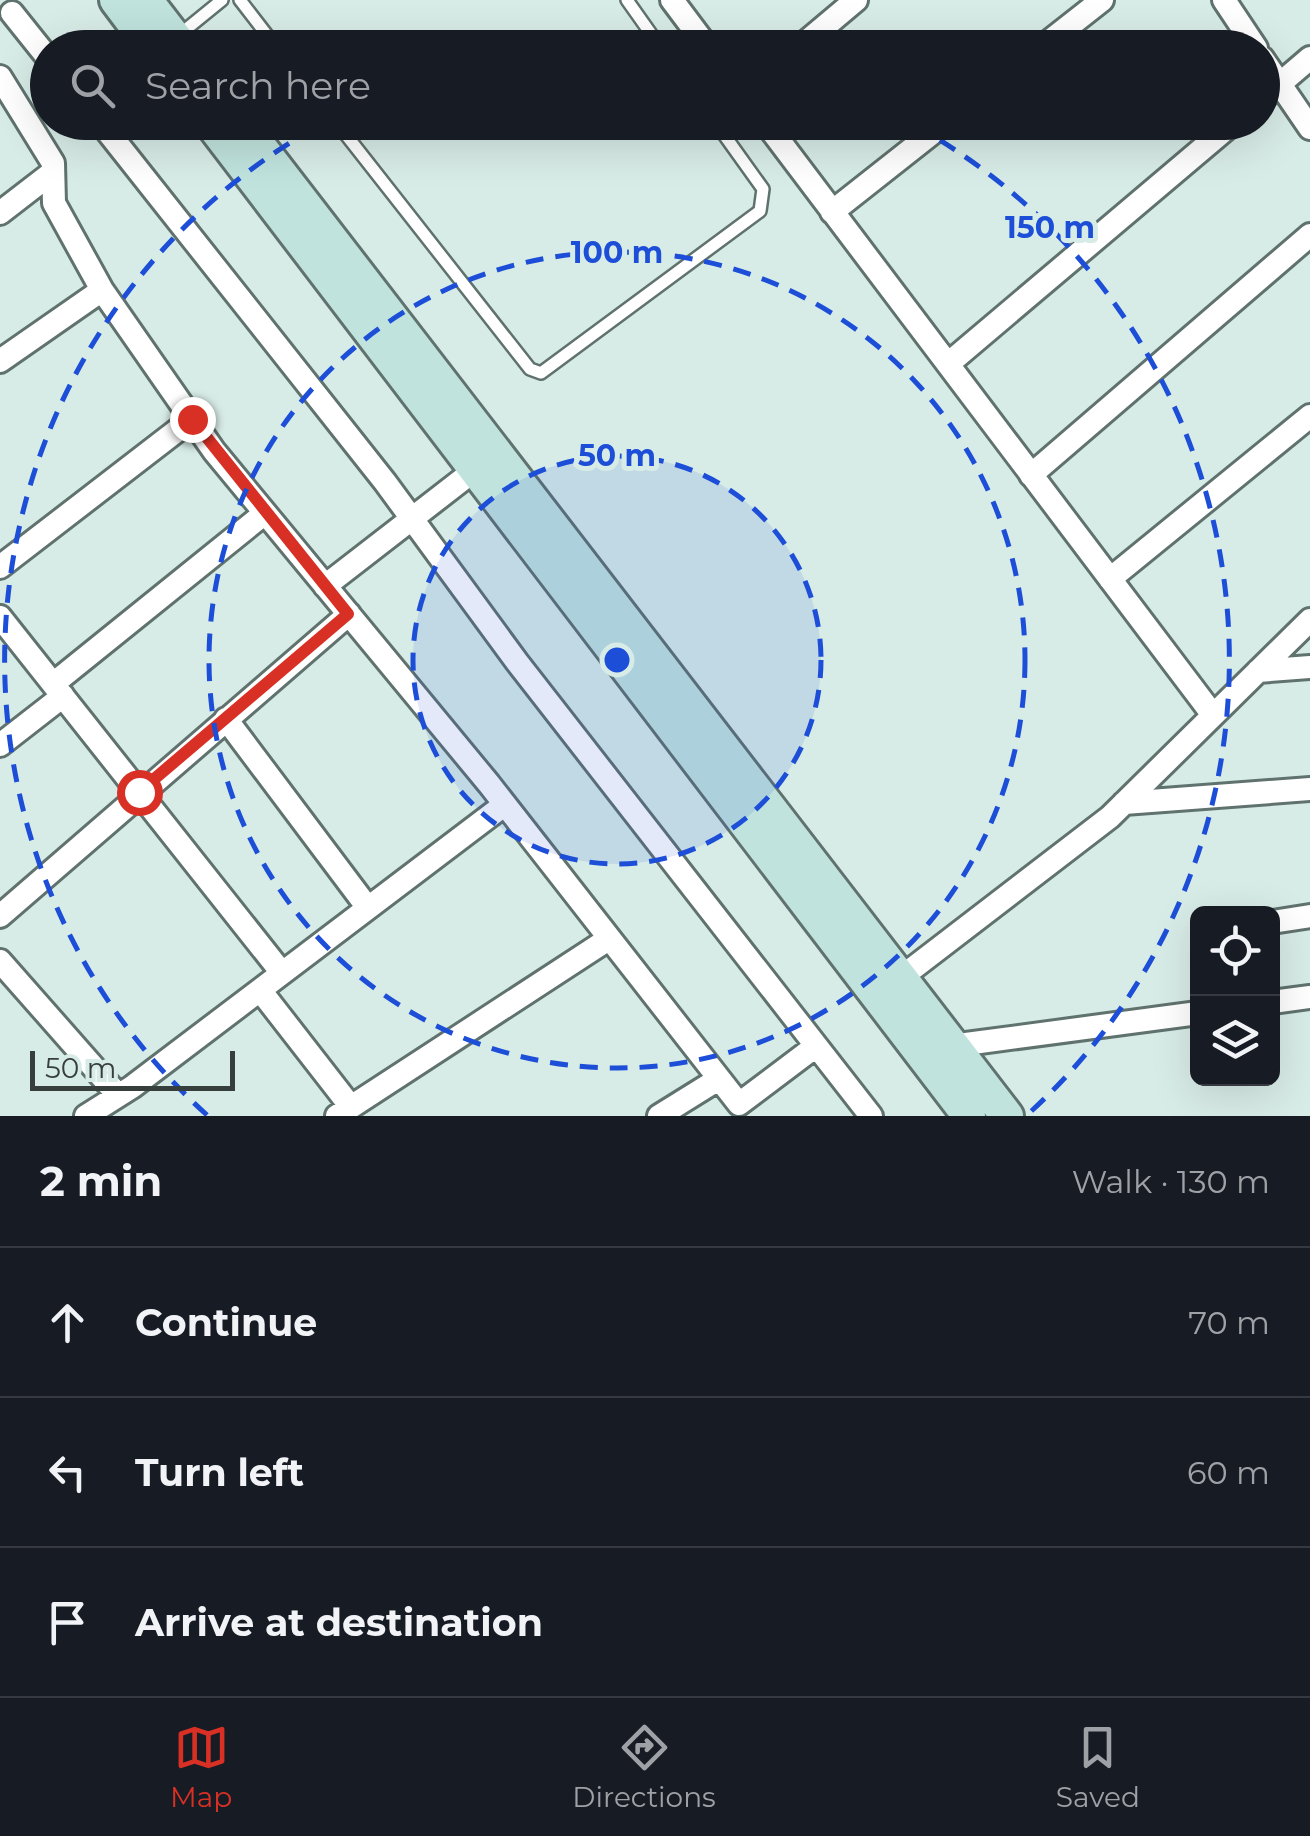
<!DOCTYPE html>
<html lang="en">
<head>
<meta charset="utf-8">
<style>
	body { margin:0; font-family:Montserrat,sans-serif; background:#242831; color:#f1f3f6 }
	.controls { position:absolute; right:30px; bottom:30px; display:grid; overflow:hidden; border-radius:15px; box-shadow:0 10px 40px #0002 }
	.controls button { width:90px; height:90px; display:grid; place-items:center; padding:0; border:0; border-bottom:2px solid #363941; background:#171b24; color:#f1f3f6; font:50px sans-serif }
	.scale { position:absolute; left:30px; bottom:25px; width:205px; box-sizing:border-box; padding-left:10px; border:5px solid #373f3d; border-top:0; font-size:28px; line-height:35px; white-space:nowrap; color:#373f3d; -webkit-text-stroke:8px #d8ece7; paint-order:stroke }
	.stop { position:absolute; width:30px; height:30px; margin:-22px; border:8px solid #d93025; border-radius:50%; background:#fff }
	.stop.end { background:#d93025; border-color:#fff; box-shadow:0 2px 10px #0008 }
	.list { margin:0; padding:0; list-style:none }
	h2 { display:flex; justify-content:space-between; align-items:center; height:130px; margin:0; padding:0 40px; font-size:42px }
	h2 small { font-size:32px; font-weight:400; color:#9ea1a6 }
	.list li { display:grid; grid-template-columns:65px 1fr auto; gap:30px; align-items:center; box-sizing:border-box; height:150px; padding:0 40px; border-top:2px solid #363941 }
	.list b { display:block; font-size:38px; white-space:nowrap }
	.list em { font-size:32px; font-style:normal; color:#9ea1a6 }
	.icon { flex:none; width:55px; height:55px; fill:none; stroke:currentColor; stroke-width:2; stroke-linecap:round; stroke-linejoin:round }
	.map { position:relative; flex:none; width:1310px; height:1116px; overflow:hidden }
	.search { position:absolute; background:#171b24; box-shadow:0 10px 40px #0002; left:30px; right:30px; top:30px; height:110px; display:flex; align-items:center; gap:25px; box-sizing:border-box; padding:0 35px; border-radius:55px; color:#9ea1a6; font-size:38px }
	.sheet { height:580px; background:#171b24 }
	nav { display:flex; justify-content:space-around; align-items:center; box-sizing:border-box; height:140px; border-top:2px solid #363941; background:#171b24; font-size:28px; color:#9ea1a6 }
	nav a { display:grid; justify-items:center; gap:5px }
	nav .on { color:#d93025 }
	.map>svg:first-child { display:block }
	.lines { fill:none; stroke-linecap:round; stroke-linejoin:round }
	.lane-casing { stroke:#60726e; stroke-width:16 }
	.street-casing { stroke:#60726e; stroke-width:28 }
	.secondary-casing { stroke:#60726e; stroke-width:38 }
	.lane { stroke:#fff; stroke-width:11 }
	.street { stroke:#fff; stroke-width:22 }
	.secondary { stroke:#c0e3dd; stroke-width:32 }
	.route { stroke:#d93025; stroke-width:12 }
	.ring { fill:none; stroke:#1d4ed8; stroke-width:5; stroke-dasharray:18 12 }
	.centre { fill:#1d4ed8; stroke:#d8ece7; stroke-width:5 }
	.ring-label { font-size:30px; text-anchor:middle; font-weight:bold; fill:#1d4ed8; stroke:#d8ece7; stroke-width:10; stroke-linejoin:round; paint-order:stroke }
</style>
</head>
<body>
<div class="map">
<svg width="1310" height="1116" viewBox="0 0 1310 1116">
	<rect width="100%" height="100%" fill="#d8ece7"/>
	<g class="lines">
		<defs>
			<path id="lane" d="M 240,0 L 277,48
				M 627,0 L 661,48
				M 179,35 L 222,0
				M 336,122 L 530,369 L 541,373 L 760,211 L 763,189 L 715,122"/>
			<path id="street" d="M 672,0 L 708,48
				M 1224,0 L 1256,48
				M 12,13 L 48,58
				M 799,48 L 856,0
				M 1041,48 L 1102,0
				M 1262,58 L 1310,128
				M 0,77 L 53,163 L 54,203 L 102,290
				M 1262,99 L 1310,58
				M 100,122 L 385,482 L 517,662 L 871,1116
				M 765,122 L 1213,715
				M 832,212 L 946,122
				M 0,213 L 53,172
				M 0,361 L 102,290 L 214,451 L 489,784 L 739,1104 L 816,1046
				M 948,364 L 1234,122
				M 1031,475 L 1310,235
				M 0,567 L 192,419
				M 1110,579 L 1310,416
				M 325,586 L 485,462
				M 0,617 L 282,973
				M 1258,671 L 1310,667
				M 53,684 L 265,513
				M 226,719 L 368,908
				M 0,745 L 63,696
				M 1124,803 L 1310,789
				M 0,916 L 349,614
				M 1272,922 L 1310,916
				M 0,961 L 118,1095
				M 899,979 L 1110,817 L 1310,620
				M 260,990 L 351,1107
				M 1272,1002 L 1310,997
				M 943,1047 L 1198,1013
				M 86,1116 L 132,1087 L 504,805
				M 337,1116 L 607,940
				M 659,1116 L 717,1080"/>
			<path id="secondary" d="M 116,0 L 152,48
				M 146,0 L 183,48
				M 210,122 L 969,1116
				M 241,122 L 1007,1116"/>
		</defs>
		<!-- lane casing -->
		<use href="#lane" class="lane-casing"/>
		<!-- street casing -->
		<use href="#street" class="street-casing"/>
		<!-- secondary casing -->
		<use href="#secondary" class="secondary-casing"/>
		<!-- lane -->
		<use href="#lane" class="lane"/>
		<!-- street -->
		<use href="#street" class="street"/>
		<!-- secondary -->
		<use href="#secondary" class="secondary"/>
	</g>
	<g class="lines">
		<!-- route -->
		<path class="route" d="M 139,792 L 348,614 L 192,419"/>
	</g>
	<!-- distance rings -->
	<circle cx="617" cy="660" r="204" fill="#1d4ed8" fill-opacity=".12"/>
	<g class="ring">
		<circle cx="617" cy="660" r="204"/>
		<circle cx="617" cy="660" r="408"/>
		<path d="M207 1115A612 612 0 0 1 320 125M914 125A612 612 0 0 1 1027 1115"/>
	</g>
	<circle cx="617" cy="660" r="15" class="centre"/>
	<g class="ring-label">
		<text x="1050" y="238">150 m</text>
		<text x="617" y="263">100 m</text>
		<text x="617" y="466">50 m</text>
	</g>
</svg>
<div class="controls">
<button><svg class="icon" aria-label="locate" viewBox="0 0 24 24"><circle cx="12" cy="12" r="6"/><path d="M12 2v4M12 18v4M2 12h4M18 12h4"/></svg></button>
<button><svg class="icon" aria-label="layers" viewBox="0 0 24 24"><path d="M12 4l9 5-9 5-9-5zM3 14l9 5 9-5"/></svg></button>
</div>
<div class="scale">50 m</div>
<div class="stop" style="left:139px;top:792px"></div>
<div class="stop end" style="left:192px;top:419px"></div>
<div class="search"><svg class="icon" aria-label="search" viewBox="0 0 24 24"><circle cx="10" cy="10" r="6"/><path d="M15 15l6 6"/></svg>Search here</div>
</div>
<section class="sheet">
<h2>2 min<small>Walk · 130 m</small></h2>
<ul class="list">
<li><svg class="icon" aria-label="ahead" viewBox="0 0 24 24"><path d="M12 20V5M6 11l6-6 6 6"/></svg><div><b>Continue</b></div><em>70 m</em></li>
<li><svg class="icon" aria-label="left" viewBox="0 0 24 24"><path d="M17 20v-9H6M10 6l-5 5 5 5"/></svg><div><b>Turn left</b></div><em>60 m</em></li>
<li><svg class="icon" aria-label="arrive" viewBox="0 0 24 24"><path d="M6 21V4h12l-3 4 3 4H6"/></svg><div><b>Arrive at destination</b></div></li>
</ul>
</section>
<nav>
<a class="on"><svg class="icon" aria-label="map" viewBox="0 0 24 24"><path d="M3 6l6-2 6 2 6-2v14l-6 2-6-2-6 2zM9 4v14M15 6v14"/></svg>Map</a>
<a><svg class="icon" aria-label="directions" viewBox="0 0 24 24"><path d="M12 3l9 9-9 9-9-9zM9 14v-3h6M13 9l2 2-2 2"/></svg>Directions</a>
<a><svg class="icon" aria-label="saved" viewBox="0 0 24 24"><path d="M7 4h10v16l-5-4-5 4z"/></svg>Saved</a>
</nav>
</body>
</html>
